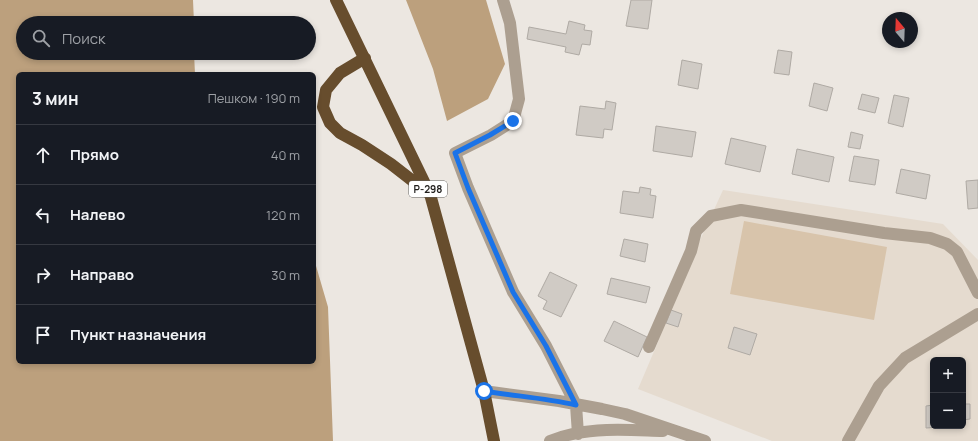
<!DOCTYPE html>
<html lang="ru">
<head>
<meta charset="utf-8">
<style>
	body { margin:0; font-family:Manrope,sans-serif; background:#242831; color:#f1f3f6 }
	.controls { position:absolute; right:12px; bottom:12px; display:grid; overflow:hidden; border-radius:6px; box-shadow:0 2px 6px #0003 }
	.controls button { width:36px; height:36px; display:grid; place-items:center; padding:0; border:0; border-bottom:1px solid #363941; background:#171b24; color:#f1f3f6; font:20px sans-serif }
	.compass { position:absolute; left:882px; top:12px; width:36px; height:36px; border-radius:50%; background:#171b24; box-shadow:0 2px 6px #0003; rotate:341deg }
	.stop { position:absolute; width:12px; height:12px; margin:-9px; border:3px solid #1a73e8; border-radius:50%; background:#fff }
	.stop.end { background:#1a73e8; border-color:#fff; box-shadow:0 1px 4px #0008 }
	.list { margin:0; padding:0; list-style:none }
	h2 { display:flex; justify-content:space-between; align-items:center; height:52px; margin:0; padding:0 16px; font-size:17px }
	h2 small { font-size:13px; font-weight:400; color:#9ea1a6 }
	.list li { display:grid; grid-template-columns:26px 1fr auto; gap:12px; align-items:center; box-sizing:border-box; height:60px; padding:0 16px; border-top:1px solid #363941 }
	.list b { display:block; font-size:15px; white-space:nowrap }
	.list em { font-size:13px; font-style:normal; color:#9ea1a6 }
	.icon { flex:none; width:22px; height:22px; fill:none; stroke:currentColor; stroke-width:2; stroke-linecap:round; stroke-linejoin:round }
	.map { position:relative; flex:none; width:978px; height:441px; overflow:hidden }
	.search { position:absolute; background:#171b24; box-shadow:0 2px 6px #0003; left:16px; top:16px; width:300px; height:44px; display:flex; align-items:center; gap:10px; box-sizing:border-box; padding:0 14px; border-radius:22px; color:#9ea1a6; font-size:15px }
	.panel { position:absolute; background:#171b24; box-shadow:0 2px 6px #0003; left:16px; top:72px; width:300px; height:292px; border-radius:6px }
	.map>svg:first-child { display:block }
	.built { fill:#e5dbcf; fill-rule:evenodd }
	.green { fill:#d8c4ab }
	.forest { fill:#bca07d }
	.building { fill:#d0cbc5; stroke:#afaaa4 }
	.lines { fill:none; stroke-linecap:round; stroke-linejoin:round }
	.minor { stroke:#ac9f90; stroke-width:12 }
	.highway { stroke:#674d2d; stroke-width:12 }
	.route { stroke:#1a73e8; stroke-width:5 }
	.labels { text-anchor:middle; stroke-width:4; stroke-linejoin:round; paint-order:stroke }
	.shield { fill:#fff; stroke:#636260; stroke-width:1 }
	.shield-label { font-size:10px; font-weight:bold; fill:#201e1c }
</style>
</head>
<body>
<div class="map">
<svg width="978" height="441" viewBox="0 0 978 441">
	<rect width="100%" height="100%" fill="#ece7e1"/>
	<!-- built -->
	<path class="built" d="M 723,190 L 943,224 L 978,260 L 978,441 L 772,441 L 638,389 L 658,342 L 667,312 ZM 933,360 L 963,360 L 963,426 L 933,426 Z"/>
	<!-- green -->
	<path class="green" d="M 744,221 L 887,247 L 874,320 L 730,294 Z"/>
	<!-- forest -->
	<path class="forest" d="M 0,0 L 193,0 L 194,23 L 23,23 L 23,53 L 194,53 L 195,74 L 18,74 L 18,362 L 314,362 L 314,259 L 328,307 L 333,441 L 0,441 Z
		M 406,0 L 486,0 L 505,64 L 488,99 L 447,121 L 433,69 Z"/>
	<!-- building -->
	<path class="building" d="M 631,0 L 652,0 L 648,29 L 626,26 Z
		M 569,21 L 585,25 L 584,30 L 592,31 L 590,45 L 582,44 L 579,55 L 565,52 L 566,47 L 527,39 L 529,27 L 566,34 Z
		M 778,50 L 792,52 L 789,75 L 774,73 Z
		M 682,60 L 702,64 L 698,89 L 678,85 Z
		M 814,83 L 833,88 L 827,111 L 809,106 Z
		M 862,94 L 879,98 L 875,113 L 858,109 Z
		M 894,95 L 909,98 L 903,127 L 888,123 Z
		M 606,101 L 616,103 L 612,130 L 604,129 L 603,138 L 576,135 L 580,106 L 605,109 Z
		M 656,126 L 696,132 L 692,157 L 653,151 Z
		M 851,132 L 863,135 L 860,149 L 848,147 Z
		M 731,138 L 766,146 L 760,172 L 725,164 Z
		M 797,149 L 834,157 L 829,182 L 792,174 Z
		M 854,156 L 879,160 L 875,185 L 849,181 Z
		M 901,169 L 930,175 L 926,199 L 896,193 Z
		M 978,180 L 978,208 L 968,209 L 966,181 Z
		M 640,187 L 651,189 L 650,195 L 656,196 L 653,218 L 620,213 L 623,191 L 639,193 Z
		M 624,239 L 648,244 L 645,262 L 620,256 Z
		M 550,272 L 577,285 L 561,317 L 543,309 L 547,301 L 538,296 Z
		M 611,278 L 650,287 L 646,303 L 607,294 Z
		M 671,310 L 682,314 L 678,327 L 666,323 Z
		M 614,321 L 647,337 L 638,357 L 604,341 Z
		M 734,327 L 757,334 L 750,355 L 728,348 Z
		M 963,404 L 970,404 L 970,419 L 963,420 Z
		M 933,405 L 933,426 L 941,426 L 941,427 L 926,428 L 926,406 Z"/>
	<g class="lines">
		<!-- minor -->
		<path class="minor" d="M 503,0 L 510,23 L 519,99 L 513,121 L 491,135 L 455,153 L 468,188 L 513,292 L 546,346 L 576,405 L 578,434
			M 649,347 L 691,251 L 696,231 L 711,216 L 741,210 L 884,233 L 930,238 L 947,244 L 957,252 L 978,293
			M 484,391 L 559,401 L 602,409 L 625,414 L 705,441
			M 550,441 C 585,426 625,430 663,431
			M 848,441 L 879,386 L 905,358 L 978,314"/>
		<!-- highway -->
		<path class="highway" d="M 336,0 L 430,194 L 484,391 L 494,441
			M 365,58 L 340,73 L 326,90 L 323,107 L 330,123 L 340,133 L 362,145 L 391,164 L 427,192"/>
	</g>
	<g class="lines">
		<!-- route -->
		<path class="route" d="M 484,391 C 514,396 545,398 576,405 L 546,346 L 513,292 L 468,188 L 455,153 L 490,135 L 513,121"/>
	</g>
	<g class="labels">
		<!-- shield labels -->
		<rect class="shield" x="409" y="181" width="38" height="16" rx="3"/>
		<g class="shield-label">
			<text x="428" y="193">Р-298</text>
		</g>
	</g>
</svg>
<div class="controls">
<button>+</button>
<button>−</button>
</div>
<svg class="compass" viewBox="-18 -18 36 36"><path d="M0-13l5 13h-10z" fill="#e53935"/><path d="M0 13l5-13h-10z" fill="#9ea1a6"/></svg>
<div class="stop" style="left:484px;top:391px"></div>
<div class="stop end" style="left:513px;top:121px"></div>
<div class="search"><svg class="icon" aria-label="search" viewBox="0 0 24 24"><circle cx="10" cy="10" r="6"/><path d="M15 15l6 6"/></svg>Поиск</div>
<section class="panel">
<h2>3 мин<small>Пешком · 190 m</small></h2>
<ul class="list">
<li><svg class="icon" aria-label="ahead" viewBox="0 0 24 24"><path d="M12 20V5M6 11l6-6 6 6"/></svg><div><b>Прямо</b></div><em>40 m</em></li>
<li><svg class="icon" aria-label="left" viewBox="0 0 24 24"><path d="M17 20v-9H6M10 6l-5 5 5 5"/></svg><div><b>Налево</b></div><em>120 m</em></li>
<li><svg class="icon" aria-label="right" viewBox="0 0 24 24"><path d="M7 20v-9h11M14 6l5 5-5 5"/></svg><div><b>Направо</b></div><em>30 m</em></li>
<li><svg class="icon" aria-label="arrive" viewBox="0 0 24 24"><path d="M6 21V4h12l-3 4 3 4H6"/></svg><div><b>Пункт назначения</b></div></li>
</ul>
</section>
</div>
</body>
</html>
